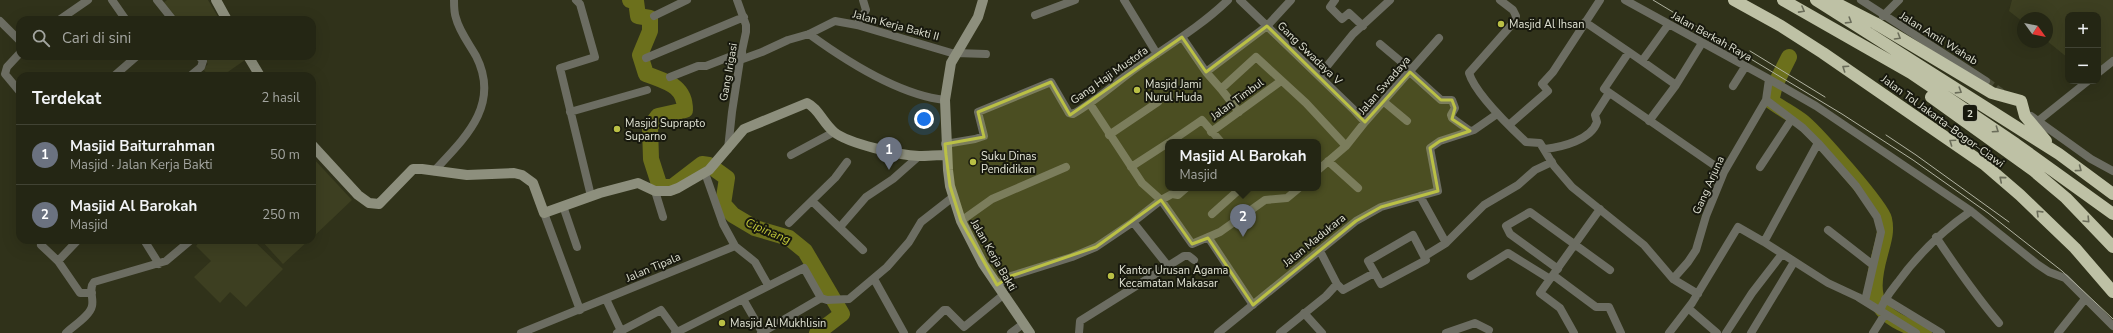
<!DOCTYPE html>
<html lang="id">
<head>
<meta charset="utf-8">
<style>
	body { margin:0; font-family:"Nunito Sans",sans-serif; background:#303222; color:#f1f3f6 }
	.controls { position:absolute; right:12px; top:12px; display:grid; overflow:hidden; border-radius:8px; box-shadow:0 4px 16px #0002 }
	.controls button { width:36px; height:36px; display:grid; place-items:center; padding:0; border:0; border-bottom:1px solid #414334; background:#242614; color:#f1f3f6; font:20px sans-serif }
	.compass { position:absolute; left:2017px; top:12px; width:36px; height:36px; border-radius:50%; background:#242614; box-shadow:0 4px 16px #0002; rotate:123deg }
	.you { position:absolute; left:924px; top:119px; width:14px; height:14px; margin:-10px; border:3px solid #fff; border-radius:50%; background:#1a73e8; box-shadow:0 0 0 6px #1a73e833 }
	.badge { display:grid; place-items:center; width:26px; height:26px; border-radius:50%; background:#bac045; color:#fff; font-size:13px; font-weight:700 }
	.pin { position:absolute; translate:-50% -33px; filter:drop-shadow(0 1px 2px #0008) }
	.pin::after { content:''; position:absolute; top:21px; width:14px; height:12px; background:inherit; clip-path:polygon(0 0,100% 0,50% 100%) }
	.popup { position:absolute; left:1165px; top:139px; width:156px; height:52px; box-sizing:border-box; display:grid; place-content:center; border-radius:8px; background:#242614; filter:drop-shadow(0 1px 3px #0005); font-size:13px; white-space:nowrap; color:#a3a5a0 }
	.popup b { font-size:15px; color:#f1f3f6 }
	.popup::after { content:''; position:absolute; left:50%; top:100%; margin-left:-8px; border:8px solid transparent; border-top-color:#242614 }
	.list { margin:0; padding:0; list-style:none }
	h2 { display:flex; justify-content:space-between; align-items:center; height:52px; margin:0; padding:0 16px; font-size:17px }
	h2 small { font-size:13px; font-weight:400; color:#a3a5a0 }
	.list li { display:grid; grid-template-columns:26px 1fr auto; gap:12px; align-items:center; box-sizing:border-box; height:60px; padding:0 16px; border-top:1px solid #414334 }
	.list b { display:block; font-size:15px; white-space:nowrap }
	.list p { margin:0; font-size:13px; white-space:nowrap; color:#a3a5a0 }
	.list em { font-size:13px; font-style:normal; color:#a3a5a0 }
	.icon { flex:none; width:22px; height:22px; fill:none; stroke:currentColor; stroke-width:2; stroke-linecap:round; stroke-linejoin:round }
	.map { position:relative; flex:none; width:2113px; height:333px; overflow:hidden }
	.search { position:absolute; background:#242614; box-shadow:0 4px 16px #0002; left:16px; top:16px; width:300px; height:44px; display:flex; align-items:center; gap:10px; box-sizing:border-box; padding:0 14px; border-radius:12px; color:#a3a5a0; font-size:15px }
	.panel { position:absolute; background:#242614; box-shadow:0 4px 16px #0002; left:16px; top:72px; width:300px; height:172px; border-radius:12px }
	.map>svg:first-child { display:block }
	.built { fill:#3d3f21 }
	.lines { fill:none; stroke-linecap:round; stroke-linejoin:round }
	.river { stroke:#6c701c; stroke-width:16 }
	.street-tunnel { stroke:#4a4c36; stroke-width:8; stroke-dasharray:8 4; stroke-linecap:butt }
	.street { stroke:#6c6d62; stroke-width:8 }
	.secondary { stroke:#8d8f7d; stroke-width:10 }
	.highway { stroke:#bec1a5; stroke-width:12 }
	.tram { stroke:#b0b2a1; stroke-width:1 }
	.oneway { stroke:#6b6d5a }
	.marked { fill:#bac045; fill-opacity:0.2; stroke:#bac045; stroke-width:3; stroke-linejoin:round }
	.poi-dot { fill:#bac045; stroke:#18190e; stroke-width:1.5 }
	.labels { text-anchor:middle; stroke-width:4; stroke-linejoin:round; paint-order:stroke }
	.shield { fill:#18190e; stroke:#a4a698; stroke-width:1 }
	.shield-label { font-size:10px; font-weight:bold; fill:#e0e2d3 }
	.poi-label { font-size:11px; fill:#e0e2d3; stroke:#18190e; text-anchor:start }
	.street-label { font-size:11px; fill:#e0e2d3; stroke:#18190e }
	.water-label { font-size:12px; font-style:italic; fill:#c2c838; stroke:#18190e }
</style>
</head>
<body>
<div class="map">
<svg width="2113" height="333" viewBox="0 0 2113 333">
	<rect width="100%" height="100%" fill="#30321a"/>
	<!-- built -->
	<path class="built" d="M 167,0 L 208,0 L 220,20 L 175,20 L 163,3 Z
		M 2012,0 L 2113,0 L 2113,58 L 2103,66 L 2098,66 L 2098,15 L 2068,15 L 2068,58 L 2047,41 L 2047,18 L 2023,18 L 2023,22 L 2009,11 Z
		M 202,56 L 242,56 L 245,60 L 222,76 L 209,76 L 203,69 L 208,64 Z
		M 312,157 L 352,200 L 312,238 Z
		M 201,240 L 253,240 L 283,269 L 246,307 L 230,292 L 220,303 L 194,277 L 211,261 L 196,246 Z
		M 261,240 L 309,240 L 283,264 Z"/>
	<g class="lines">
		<!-- river -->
		<path class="river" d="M 630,0 L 636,1 L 638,16 L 650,18 L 650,31 L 640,55 L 646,74 C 666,82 685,85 685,110 L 658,116 L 650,127 L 651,159 L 660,187 L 672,187 L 702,164 L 709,165 L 727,178 L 723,204 L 733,215 L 755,228 L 789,238 L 805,251 L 842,314 L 817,333
			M 1789,57 L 1775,85 L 1771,101 C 1782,109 1794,115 1804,123 C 1817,134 1881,206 1884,219 C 1887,232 1883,242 1880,254 C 1866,305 1879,315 1924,333"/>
		<!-- street-tunnel -->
		<path class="street-tunnel" d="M 1986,81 L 2002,93"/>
		<!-- street -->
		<path class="street" d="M 112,0 L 126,20
			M 157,0 L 173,20
			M 576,0 L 580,4 L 595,57 L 560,68 L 591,196
			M 1124,0 L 1157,54
			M 1240,0 L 1353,109 L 1365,122
			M 1335,0 L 1330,7 L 1342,19 L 1349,13 L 1363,26
			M 1500,0 L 1513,10 L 1516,16 L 1514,22 L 1469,73 C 1475,93 1510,127 1526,142 L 1540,143 L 1554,166 L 1572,187 L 1644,245 L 1673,279 L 1698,294
			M 1625,0 L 1769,79 L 1766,100 L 1724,172 L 1706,216 L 1696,250 L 1688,262 L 1673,279
			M 1861,0 L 1986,81
			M 1035,15 L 1075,0
			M 654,16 L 687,0
			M 1883,16 L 1899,0
			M 59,20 L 88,0
			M 0,21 L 20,41
			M 1585,22 L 1629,52
			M 857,25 L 866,10 L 863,0
			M 1668,25 L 1642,61 L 1629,52 L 1604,89 L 1724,172
			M 809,34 C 846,61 899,95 945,100
			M 1182,37 L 1206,72 L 1221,89 L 1256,57 L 1306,103 L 1346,146
			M 1380,44 L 1411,70
			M 20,53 L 7,67 L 5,74 L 20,92
			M 956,53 L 986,54
			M 646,58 L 744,17
			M 740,60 L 762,52 L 788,40 L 809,34 L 835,21 L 857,25 L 955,54
			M 1642,61 L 1676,85
			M 1206,72 L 1267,26 L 1291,0
			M 1410,72 L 1441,100 L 1452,100 L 1455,108 L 1451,115 L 1452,118 L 1470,131
			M 2098,73 L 2113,61
			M 114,76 L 137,56
			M 190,76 L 201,67 L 203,61 L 199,56
			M 1319,76 L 1353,34 L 1390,0
			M 670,77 L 698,66 L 706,66 L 742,52
			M 1769,79 L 1816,106 L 1971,211 L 2037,264 L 2049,272 L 2065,278 L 2113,326
			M 1733,86 L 1745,67
			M 1221,89 L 1239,112
			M 1766,100 L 1803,128 L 1818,143 L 1856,186 L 1877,217 L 1881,232 L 1865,301
			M 1383,101 L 1407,121
			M 1090,104 L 1142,183 L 1161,200 L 1192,244 L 1220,232 L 1265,200 L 1287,198 L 1299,188
			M 570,112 L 647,90
			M 2031,116 L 2091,159 L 2113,171
			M 1649,121 L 1676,85 L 1702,43
			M 2038,121 L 2088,81
			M 1509,125 L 1548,91 L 1542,84 L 1553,72 L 1600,0
			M 1211,132 L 1281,81
			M 1109,135 L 1158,102
			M 1170,142 L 1202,120 L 1221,142
			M 945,144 L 975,139 L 984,136 L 978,112 L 1051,82 L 1069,113 L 1073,114 C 1094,102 1112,86 1132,71 C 1164,48 1199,28 1228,0
			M 728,149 L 732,112 L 740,60 L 746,32 L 746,25 L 737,0
			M 1545,149 C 1562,147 1591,140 1597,122 L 1595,115 L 1609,93
			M 791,155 L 834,132
			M 1328,161 L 1358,188
			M 1131,167 L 1168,143
			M 1760,167 L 1791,120
			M 1318,170 L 1346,146 L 1365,122 L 1439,38
			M 434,171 C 465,138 501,105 476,56 C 470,45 459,31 456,18 C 454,13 454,6 454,0
			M 705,173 L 723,224 L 735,246 L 755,262 L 768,285
			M 655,191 L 663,217
			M 1420,196 L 1446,243 L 1484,205 L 1518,185 L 1535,170 L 1552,162
			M 812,201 L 863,250
			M 563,206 L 577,247
			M 544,213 L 580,310
			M 1212,214 L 1241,188
			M 961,221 L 992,199 L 1066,167
			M 1133,222 L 1168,266
			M 789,223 L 835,178 L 847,162
			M 840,227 L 866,197 L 893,179 L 919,156
			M 1828,230 L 1873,265
			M 1413,235 L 1426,260 L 1381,284 L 1368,261 Z
			M 1208,237 L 1253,305
			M 1936,237 C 1956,267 1976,296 1999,323
			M 144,240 L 159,264
			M 1764,242 L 1828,283 L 1858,297 L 1916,333
			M 41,245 L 58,261 L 80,293 L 92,293
			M 1320,251 L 1337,284 L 1343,290 L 1374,273
			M 1425,256 L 1446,243
			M 58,261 L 78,240
			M 1558,269 L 1510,234 L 1506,226 L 1530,212 L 1610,270
			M 1553,275 L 1596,307 L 1609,307 L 1621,333
			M 1471,276 L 1508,253 L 1550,279
			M 874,279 L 904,333
			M 997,285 L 1011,276 L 1072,257 L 1096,247 L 1133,222 L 1161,200 L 1172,194 L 1178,195 L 1186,188
			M 821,298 L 827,300 L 849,299 L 887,267 L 909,242 L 921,222 L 953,197
			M 606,299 L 622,333
			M 743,299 L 762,332
			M 1885,299 L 1941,333
			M 1688,308 L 1717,333
			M 1880,311 C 1884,299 1891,291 1898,282 C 1919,253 1942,231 1971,211
			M 1304,313 L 1322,333
			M 66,333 C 73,326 90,316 92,306 C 94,297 88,289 94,282 L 166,261 L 191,240
			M 521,333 L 735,246
			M 617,333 L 661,310 L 677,332
			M 675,333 L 804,268 L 821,298
			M 761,333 L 821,298
			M 920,333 L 944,310 L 947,310 L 964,327 L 1003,295
			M 1011,333 L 1023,324
			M 1079,333 L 1080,321 L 1184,256 L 1189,256 L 1194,260
			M 1218,333 L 1356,221 L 1381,207 L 1438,191 L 1430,148 L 1440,141 L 1474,130 L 1497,114
			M 1280,333 L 1326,296 L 1337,284
			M 1446,333 L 1475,323 L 1489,330
			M 1574,333 L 1560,308 L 1540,293 L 1600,209
			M 1669,333 L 1692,303 L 1738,227 L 1764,242 L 1818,143
			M 1726,333 L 1752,293 L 1782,254
			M 1751,333 L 1794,262
			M 1873,333 L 1885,314
			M 2058,333 L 2085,299"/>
		<!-- secondary -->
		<path class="secondary" d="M 216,0 L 227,20
			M 983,0 L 978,17 L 951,63 L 945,100 L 948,170 L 950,186 L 961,221 L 983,264 L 1030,333
			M 248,56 L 260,76
			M 312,145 L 358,195 L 369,203 L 379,204 L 413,169 L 422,169 L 467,175 L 514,173 L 522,175 L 533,183 L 544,213 L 600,193 L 638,183 L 655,191 L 670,191 L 678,188 L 709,170 L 744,129 L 807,103 C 818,108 823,123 834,132 C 849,144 899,155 919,156 C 928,156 937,155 946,155"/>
		<!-- highway -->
		<path class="highway" d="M 1734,0 L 1781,26 L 1823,53 L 1984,164 L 2020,195 L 2075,248 L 2113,292
			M 1783,0 L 1911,73 L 2016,144 L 2113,214
			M 1816,0 L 2059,154 L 2113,194
			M 1826,0 L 1832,1 L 1875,23 L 1992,93 L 2021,101 L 2025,116 L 2046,141
			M 1931,97 L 2034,171 L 2066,198 L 2113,247"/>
		<!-- tram -->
		<path class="tram" d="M 1653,0 L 1842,114 L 1913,160 L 1988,213 L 2062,271 L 2113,319
			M 1750,51 L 1825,97
			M 1886,135 L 1916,155 L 2009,222"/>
	</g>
	<!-- one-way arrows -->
	<defs><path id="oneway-chevron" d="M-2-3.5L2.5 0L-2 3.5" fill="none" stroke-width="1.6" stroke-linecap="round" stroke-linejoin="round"/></defs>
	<g class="oneway">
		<use href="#oneway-chevron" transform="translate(1802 10) rotate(29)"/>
		<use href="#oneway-chevron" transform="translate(1849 21) rotate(32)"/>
		<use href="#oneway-chevron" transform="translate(1898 37) rotate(31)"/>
		<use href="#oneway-chevron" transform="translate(1845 68) rotate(-146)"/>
		<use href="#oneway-chevron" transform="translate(1959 91) rotate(32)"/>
		<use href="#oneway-chevron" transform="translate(1996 130) rotate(34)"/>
		<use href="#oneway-chevron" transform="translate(1952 142) rotate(-145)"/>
		<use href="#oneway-chevron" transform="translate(2079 169) rotate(37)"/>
		<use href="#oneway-chevron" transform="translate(2002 179) rotate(-140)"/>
		<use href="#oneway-chevron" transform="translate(2039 213) rotate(-136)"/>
		<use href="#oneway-chevron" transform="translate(2087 220) rotate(46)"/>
	</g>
	<!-- marked area -->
	<path class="marked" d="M 1267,26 L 1365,122 L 1410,72 L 1441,100 L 1452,100 L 1455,108 L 1452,119 L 1470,131 L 1440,141 L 1430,148 L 1438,191 L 1381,207 L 1356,221 L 1253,305 L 1208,238 L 1192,244 L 1161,200 L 1096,247 L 1011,276 L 997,285 L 961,221 L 950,186 L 946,155 L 945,144 L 984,137 L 978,112 L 1051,82 L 1070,115 L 1182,37 L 1206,72 Z"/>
	<!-- markers -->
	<g class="poi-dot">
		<circle cx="1501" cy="24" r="4"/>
		<circle cx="1137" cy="90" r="4"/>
		<circle cx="617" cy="129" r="4"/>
		<circle cx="973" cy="162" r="4"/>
		<circle cx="1111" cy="276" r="4"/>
		<circle cx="722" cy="323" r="4"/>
	</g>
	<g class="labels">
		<!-- shield labels -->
		<rect class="shield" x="1963" y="105" width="14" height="16" rx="3"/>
		<g class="shield-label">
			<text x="1970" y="117">2</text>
		</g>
		<!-- poi labels -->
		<g class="poi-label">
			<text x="1509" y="28">Masjid Al Ihsan</text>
			<text x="1145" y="88">Masjid Jami<tspan x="1145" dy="13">Nurul Huda</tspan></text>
			<text x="625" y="127">Masjid Suprapto<tspan x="625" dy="13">Suparno</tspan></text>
			<text x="981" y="160">Suku Dinas<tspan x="981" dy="13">Pendidikan</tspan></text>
			<text x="1119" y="274">Kantor Urusan Agama<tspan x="1119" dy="13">Kecamatan Makasar</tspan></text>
			<text x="730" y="327">Masjid Al Mukhlisin</text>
		</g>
		<!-- street labels -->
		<g class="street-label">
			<text transform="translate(896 25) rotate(15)" y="4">Jalan Kerja Bakti II</text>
			<text transform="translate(1712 36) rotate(29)" y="4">Jalan Berkah Raya</text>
			<text transform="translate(1939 38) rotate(32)" y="4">Jalan Amil Wahab</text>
			<text transform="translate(1310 53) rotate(44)" y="4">Gang Swadaya V</text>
			<text transform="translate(728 72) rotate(-80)" y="4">Gang Irigasi</text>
			<text transform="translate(1109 75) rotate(-35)" y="4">Gang Haji Mustofa</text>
			<text transform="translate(1384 85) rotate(-49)" y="4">Jalan Swadaya</text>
			<text transform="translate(1237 99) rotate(-36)" y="4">Jalan Timbul</text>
			<text transform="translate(1943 121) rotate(36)" y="4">Jalan Tol Jakarta–Bogor–Ciawi</text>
			<text transform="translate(1708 185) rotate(-66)" y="4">Gang Arjuna</text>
			<text transform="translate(1314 240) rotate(-39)" y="4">Jalan Madukara</text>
			<text transform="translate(994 255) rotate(60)" y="4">Jalan Kerja Bakti</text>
			<text transform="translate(653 267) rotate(-23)" y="4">Jalan Tipala</text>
		</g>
		<!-- water labels -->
		<g class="water-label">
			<text transform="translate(768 231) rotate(23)" y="4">Cipinang</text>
		</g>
	</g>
</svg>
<div class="controls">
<button>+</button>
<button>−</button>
</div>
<svg class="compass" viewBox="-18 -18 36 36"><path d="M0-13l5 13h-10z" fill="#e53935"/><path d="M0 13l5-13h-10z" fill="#a3a5a0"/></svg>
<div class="you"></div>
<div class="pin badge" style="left:889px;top:170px;background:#6b7280">1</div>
<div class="pin badge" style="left:1243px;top:237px;background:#6b7280">2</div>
<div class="popup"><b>Masjid Al Barokah</b>Masjid</div>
<div class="search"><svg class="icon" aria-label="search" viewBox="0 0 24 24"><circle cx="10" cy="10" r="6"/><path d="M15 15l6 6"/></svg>Cari di sini</div>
<section class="panel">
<h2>Terdekat<small>2 hasil</small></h2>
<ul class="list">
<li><span class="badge" style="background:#6b7280">1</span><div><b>Masjid Baiturrahman</b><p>Masjid · Jalan Kerja Bakti</p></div><em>50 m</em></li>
<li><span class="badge" style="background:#6b7280">2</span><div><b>Masjid Al Barokah</b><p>Masjid</p></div><em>250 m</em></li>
</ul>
</section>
</div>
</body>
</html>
